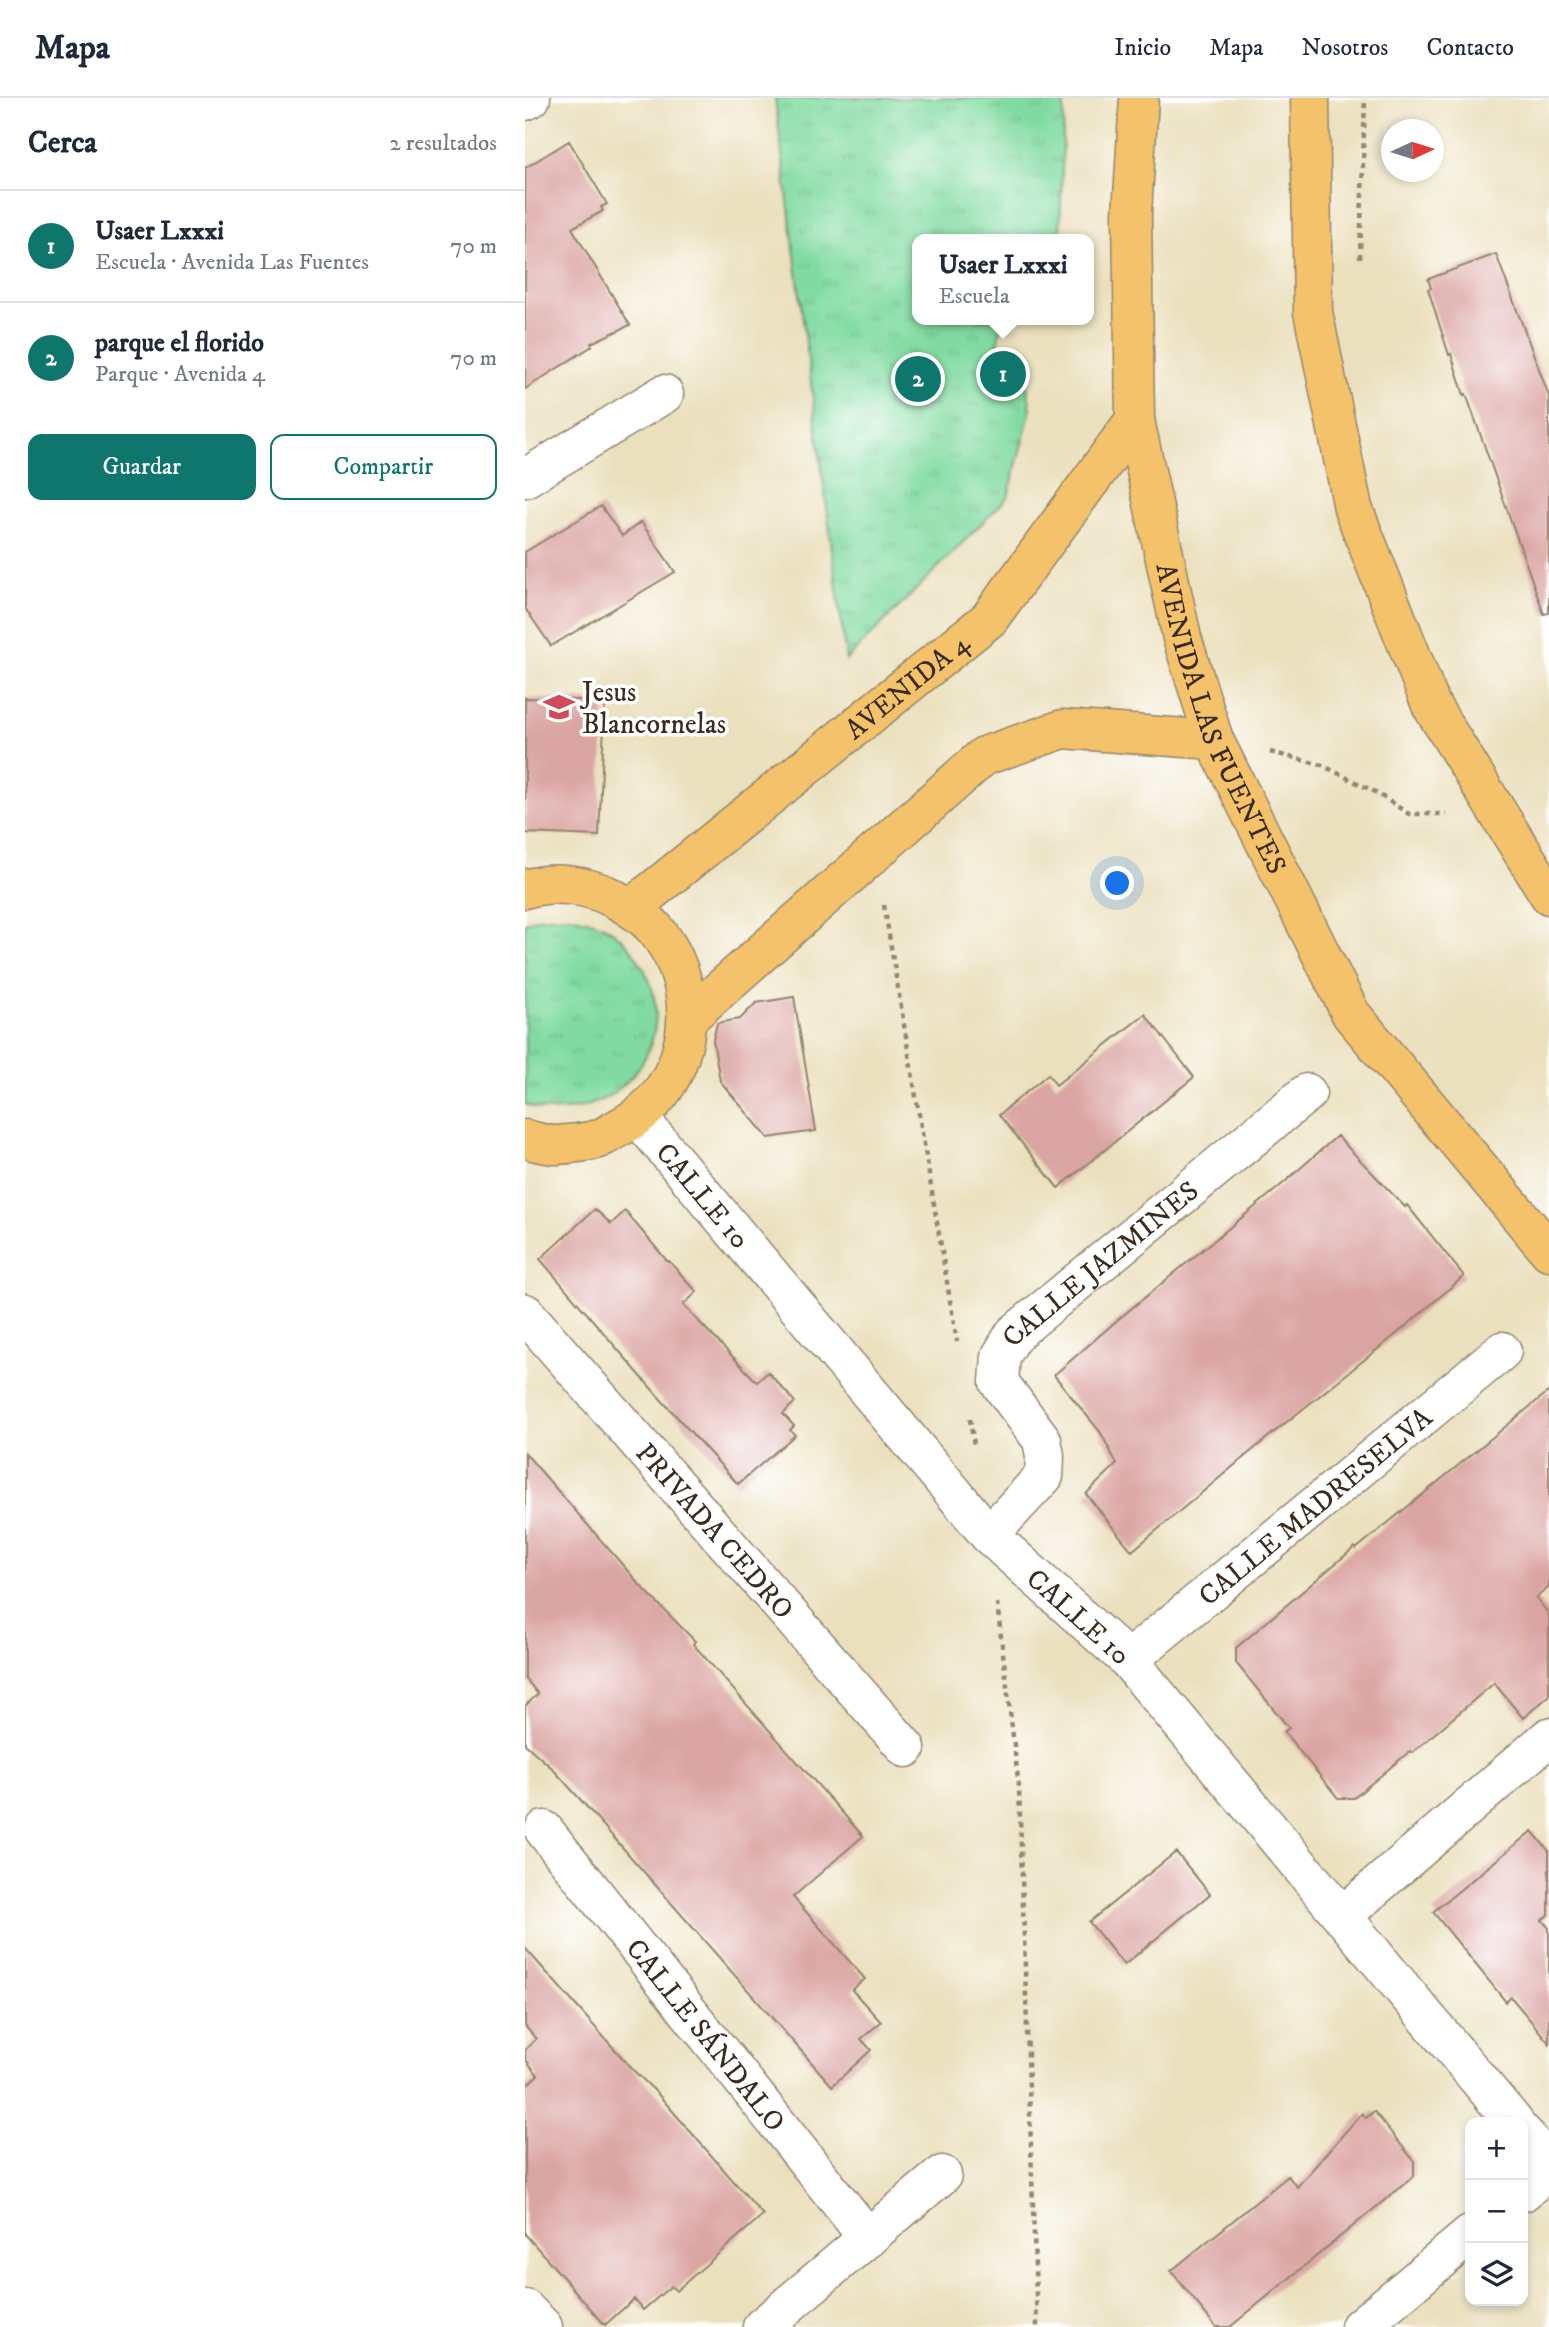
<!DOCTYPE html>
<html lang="es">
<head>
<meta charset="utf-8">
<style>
	body { margin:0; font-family:"IM FELL DW Pica",serif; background:#f2f2f3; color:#1f2937 }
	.controls { position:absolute; right:21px; bottom:21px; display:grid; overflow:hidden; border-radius:14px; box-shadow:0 4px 10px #0003 }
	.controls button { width:63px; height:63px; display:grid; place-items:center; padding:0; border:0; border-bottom:2px solid #e0e1e3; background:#fff; color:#1f2937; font:35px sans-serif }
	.compass { position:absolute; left:856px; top:21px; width:63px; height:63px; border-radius:50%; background:#fff; box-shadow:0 4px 10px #0003; rotate:86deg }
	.you { position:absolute; left:593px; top:786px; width:24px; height:24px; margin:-18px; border:5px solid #fff; border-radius:50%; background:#1a73e8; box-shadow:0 0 0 10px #1a73e833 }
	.badge { display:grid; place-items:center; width:46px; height:46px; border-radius:50%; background:#0f766e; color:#fff; font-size:23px; font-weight:700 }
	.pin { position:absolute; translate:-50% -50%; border:4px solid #fff; box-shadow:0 2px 7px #0006 }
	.popup { position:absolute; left:387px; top:136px; width:182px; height:91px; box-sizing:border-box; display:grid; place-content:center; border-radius:14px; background:#fff; filter:drop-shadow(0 2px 5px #0005); font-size:23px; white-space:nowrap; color:#747a83 }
	.popup b { font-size:26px; color:#1f2937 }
	.popup::after { content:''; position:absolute; left:50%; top:100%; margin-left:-14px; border:14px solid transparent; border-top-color:#fff }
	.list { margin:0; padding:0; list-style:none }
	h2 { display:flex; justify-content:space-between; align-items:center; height:91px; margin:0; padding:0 28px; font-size:30px }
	h2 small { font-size:23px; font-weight:400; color:#747a83 }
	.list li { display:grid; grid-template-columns:46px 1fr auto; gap:21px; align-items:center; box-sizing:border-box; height:112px; padding:0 28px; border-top:2px solid #e0e1e3 }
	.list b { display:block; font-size:26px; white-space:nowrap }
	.list p { margin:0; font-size:23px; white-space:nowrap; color:#747a83 }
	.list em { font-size:23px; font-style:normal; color:#747a83 }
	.actions { display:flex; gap:14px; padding:21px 28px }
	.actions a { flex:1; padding:16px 0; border:2px solid #0f766e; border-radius:14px; text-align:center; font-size:24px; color:#0f766e }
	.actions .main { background:#0f766e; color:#fff }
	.icon { flex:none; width:38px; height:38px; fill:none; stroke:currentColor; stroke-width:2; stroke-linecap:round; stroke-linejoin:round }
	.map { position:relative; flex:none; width:1024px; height:2229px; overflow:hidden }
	header { display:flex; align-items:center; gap:42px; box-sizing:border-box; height:98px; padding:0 35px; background:#fff; border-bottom:2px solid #e0e1e3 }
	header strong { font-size:33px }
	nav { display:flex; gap:38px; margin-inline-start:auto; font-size:24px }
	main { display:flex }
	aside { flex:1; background:#fff }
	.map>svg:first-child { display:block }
	.park { fill:url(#park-tufts); stroke:#5e8260; stroke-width:2 }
	.building { fill:#daa4a2 }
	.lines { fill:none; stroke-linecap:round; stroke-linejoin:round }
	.minor-casing { stroke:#93856e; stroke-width:41 }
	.major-casing { stroke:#93856e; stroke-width:41 }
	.path { stroke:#93856e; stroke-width:4.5; stroke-dasharray:5 5; stroke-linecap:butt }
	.minor { stroke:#fff; stroke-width:38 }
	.major { stroke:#f3c26a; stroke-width:38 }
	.labels { text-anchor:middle; stroke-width:7; stroke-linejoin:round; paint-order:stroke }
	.street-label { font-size:28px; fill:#3b2a1e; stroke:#fff }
	.poi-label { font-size:28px; fill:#3b2a1e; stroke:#fff; text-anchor:start }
</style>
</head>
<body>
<header>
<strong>Mapa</strong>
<nav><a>Inicio</a><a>Mapa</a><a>Nosotros</a><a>Contacto</a></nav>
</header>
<main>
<aside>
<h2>Cerca<small>2 resultados</small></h2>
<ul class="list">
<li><span class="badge">1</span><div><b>Usaer Lxxxi</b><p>Escuela · Avenida Las Fuentes</p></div><em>70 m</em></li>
<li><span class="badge">2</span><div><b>parque el florido</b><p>Parque · Avenida 4</p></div><em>70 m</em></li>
</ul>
<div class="actions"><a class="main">Guardar</a><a>Compartir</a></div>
</aside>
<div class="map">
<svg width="1024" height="2229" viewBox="0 0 1024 2229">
	<defs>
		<pattern id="park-tufts" width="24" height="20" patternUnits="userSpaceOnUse" patternTransform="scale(1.75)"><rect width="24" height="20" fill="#81dba1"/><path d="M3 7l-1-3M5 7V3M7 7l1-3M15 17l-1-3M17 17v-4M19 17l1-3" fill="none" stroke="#70bc8a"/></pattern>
	</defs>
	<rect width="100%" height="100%" fill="#fff"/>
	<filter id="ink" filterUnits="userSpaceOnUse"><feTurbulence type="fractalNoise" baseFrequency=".0143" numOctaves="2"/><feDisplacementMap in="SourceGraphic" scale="14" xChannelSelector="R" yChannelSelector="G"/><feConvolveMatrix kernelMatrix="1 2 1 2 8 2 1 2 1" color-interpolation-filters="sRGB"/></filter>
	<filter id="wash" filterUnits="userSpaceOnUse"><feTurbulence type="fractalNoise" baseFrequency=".00686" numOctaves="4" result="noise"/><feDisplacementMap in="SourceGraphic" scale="28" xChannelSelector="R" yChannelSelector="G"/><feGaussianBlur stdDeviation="1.57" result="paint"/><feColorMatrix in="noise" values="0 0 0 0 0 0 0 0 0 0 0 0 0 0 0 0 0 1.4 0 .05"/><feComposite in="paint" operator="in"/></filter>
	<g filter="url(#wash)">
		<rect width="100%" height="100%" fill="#ebe0bd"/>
		<!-- park -->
		<path class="park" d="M 250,0 L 539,0 L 535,141 L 392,141 L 392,222 L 476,222 L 473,247 L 495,251 L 506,311 L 483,399 L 321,562 Z
			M 46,818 C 56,821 68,823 77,827 C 91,834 104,847 112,860 C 154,918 121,995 53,1010 C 36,1014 16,1013 0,1006 L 0,825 L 13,820 Z"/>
		<g id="blocks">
			<!-- building -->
			<path class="building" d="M 44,43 L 82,106 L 76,109 L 78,113 L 47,130 L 105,227 L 66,245 L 67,248 L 0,291 L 0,70 Z
				M 971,156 L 1024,298 L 1024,515 L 1019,516 L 941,296 L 939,297 L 926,256 L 924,257 L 903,191 L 906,190 L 903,181 Z
				M 76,408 L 97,438 L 116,424 L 150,474 L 26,548 L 0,510 L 0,454 Z
				M 0,600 L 80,603 L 74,738 L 0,735 Z
				M 269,899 L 291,1033 L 243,1040 L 195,983 L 188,942 L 192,925 L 215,921 L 231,905 Z
				M 620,916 L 669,979 L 533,1090 L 474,1017 L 523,976 L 531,987 Z
				M 812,1038 L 880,1109 L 882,1107 L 939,1178 L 874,1234 L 748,1335 L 607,1453 L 561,1396 L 592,1366 L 576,1335 L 529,1277 L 596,1219 L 754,1089 Z
				M 70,1111 L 86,1126 L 100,1113 L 143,1164 L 144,1163 L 172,1194 L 158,1207 L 232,1284 L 243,1274 L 270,1304 L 258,1316 L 269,1328 L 265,1332 L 270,1337 L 213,1386 L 132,1297 L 15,1161 Z
				M 1024,1293 L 1024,1489 L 1011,1500 L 1024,1516 L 1024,1598 L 998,1620 L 969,1585 L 887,1655 L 885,1653 L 829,1700 L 813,1700 L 759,1634 L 764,1630 L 711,1565 L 711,1550 L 830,1449 L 831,1451 Z
				M 0,1355 L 115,1487 L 170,1543 L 168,1546 L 338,1738 L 268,1799 L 340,1881 L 327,1892 L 356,1924 L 336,1941 L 346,1952 L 307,1988 L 54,1700 L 27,1670 L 0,1646 L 0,1608 L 13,1596 L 0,1580 Z
				M 1007,1733 L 1024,1753 L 1024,1816 L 1017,1822 L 1024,1830 L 1024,1945 L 986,1899 L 981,1904 L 908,1814 Z
				M 651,1754 L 685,1796 L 599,1867 L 564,1824 Z
				M 0,1850 L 108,1972 L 132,1995 L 238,2117 L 151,2193 L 146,2188 L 118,2212 L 109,2201 L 80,2227 L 0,2136 L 0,1989 L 13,1977 L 0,1961 L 0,1952 L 11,1941 L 0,1928 Z
				M 849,2013 L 889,2063 L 889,2078 L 705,2229 L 691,2229 L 646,2173 L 763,2078 L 772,2089 L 837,2015 L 841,2020 Z"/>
		</g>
	</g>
	<g filter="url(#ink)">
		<use href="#blocks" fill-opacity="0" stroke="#93856e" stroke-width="2"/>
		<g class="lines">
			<defs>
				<g id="minor">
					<path d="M 0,3 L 6,0"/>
					<path d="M 0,380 L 139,296"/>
					<path id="s1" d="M 113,1019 L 464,1437 L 603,1562 L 989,2024"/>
					<path id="s2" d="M 0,1215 L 381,1650"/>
					<path id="s3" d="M 464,1437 L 519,1378 L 520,1358 L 517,1342 L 474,1284 L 476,1258 L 489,1236 L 782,995"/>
					<path id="s4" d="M 603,1562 L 977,1253"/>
					<path id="s5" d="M 19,1732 L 343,2140"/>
					<path d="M 817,1818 L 1024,1639"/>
					<path d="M 998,2035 L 1024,2066"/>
					<path d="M 998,2094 L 1024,2072"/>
					<path d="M 0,2211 L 18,2229"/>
					<path d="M 237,2229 L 417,2077"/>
					<path d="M 835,2229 L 945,2137"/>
				</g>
				<g id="major">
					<path id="s6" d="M 614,0 L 607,115 L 610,322 L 657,540 L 689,642 L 826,916 L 1024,1153"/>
					<path d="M 785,0 L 788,214 L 828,410 L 906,607 L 1024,797"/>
					<path d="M 0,791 C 27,782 63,787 88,800 C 103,808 119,818 130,831 C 182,892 168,990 97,1028 C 89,1032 81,1038 73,1041 C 61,1045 44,1046 31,1047 C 21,1047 10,1043 0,1041"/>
					<path id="s7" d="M 106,810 L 464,521 L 610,322"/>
					<path d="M 163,920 L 459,658 L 538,631 L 689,642"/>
				</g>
			</defs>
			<!-- minor casing -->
			<use href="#minor" class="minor-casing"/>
			<!-- major casing -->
			<use href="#major" class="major-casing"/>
			<!-- path -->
			<path class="path" d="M 835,160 L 840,0
				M 745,654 L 797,667 L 850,694 L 884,716 L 921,716
				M 359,807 L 432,1244
				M 445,1321 L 449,1347
				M 472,1505 L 494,1689 L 512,2229"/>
			<!-- minor -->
			<use href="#minor" class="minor"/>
			<!-- major -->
			<use href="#major" class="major"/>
		</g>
	</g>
	<!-- icons -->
	<defs>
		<symbol id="school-bare" viewBox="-9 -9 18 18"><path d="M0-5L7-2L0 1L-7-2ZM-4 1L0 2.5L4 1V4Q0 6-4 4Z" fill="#d1495b" stroke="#fff" stroke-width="2.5" paint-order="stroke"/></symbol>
	</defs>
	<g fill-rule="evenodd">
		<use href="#school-bare" x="12" y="587" width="44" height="44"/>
	</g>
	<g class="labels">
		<!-- street labels -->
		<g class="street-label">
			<text dy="10" stroke="none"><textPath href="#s7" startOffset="354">AVENIDA 4</textPath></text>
			<text dy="10" stroke="none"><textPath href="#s6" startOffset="634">AVENIDA LAS FUENTES</textPath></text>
			<text dy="10" stroke="none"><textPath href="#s1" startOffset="102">CALLE 10</textPath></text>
			<text dy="10" stroke="none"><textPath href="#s3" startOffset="352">CALLE JAZMINES</textPath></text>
			<text dy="10" stroke="none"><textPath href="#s4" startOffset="242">CALLE MADRESELVA</textPath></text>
			<text dy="10" stroke="none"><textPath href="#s2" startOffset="289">PRIVADA CEDRO</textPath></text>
			<text dy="10" stroke="none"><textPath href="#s1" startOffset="667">CALLE 10</textPath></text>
			<text dy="10" stroke="none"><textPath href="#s5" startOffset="261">CALLE SÁNDALO</textPath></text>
		</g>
		<!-- poi labels -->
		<g class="poi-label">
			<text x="57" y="603">Jesus<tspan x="57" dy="32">Blancornelas</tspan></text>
		</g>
	</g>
</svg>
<div class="controls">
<button>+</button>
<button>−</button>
<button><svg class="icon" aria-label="layers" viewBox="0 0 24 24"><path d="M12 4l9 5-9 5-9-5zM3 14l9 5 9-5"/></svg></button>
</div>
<svg class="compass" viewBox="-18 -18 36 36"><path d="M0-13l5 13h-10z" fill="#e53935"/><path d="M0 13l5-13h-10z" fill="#747a83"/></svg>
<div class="you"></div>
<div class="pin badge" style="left:478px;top:276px">1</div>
<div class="popup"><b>Usaer Lxxxi</b>Escuela</div>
<div class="pin badge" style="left:393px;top:281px">2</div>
</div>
</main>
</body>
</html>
